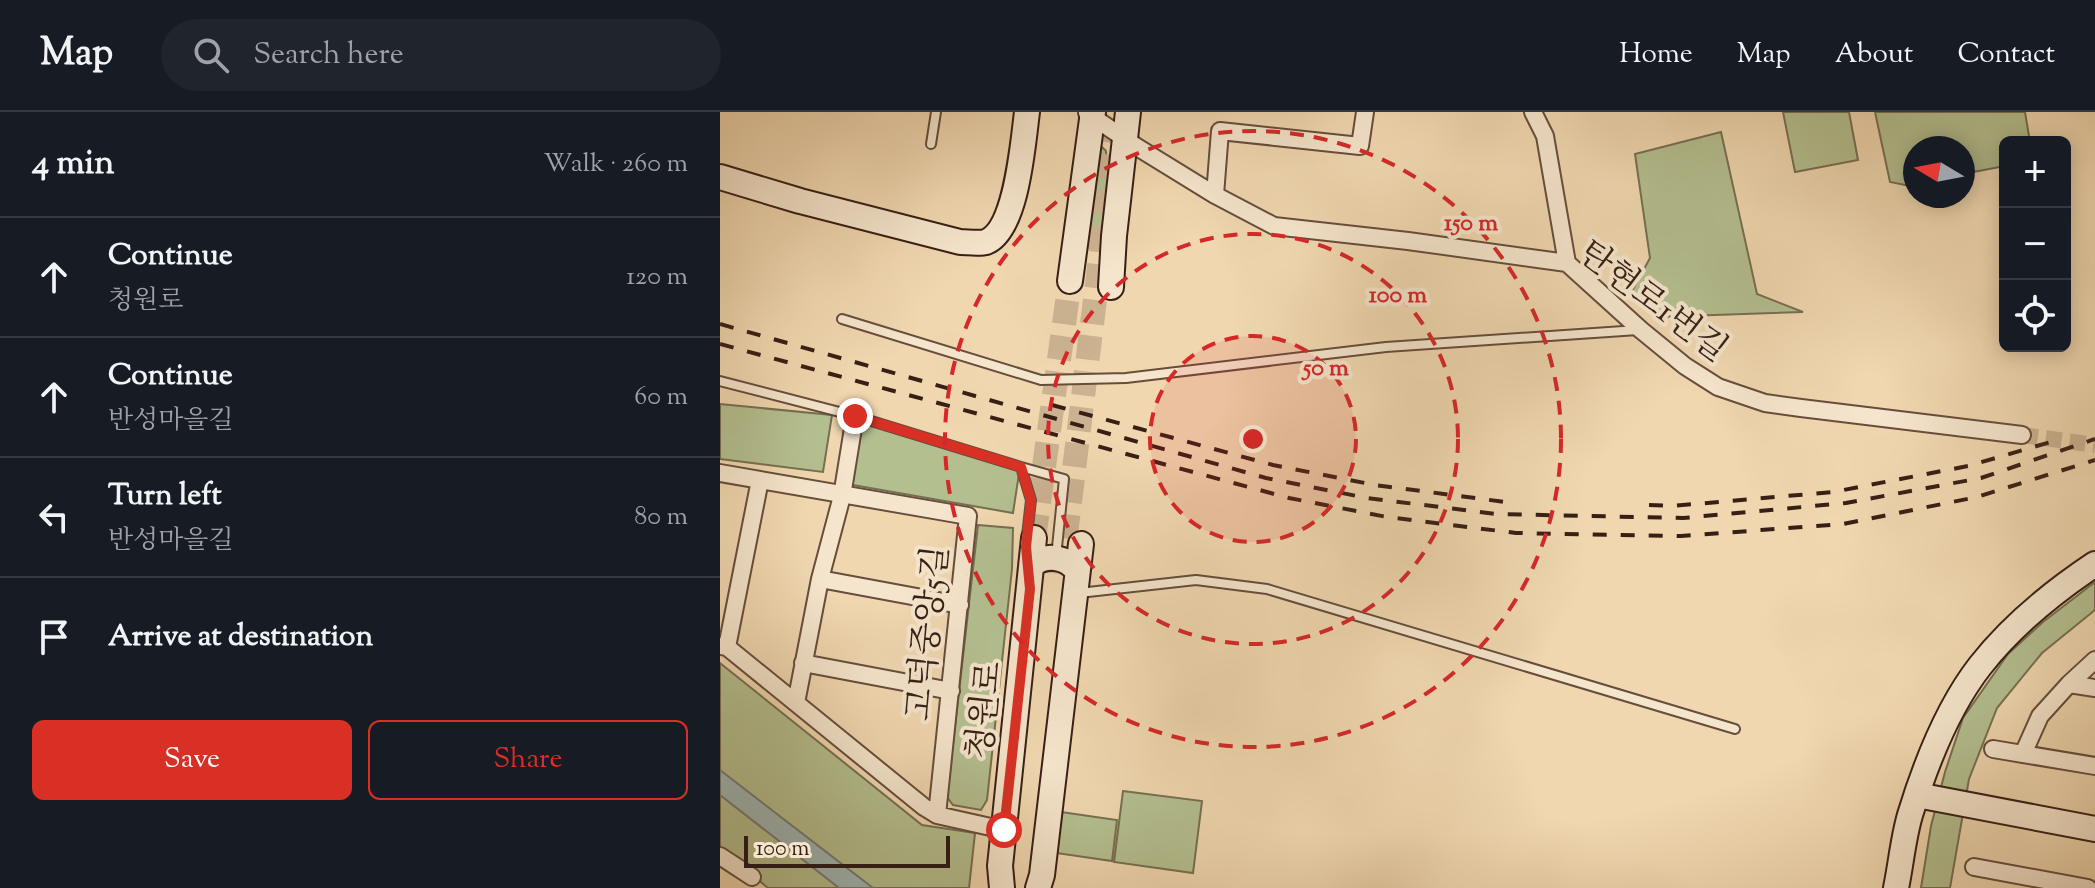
<!DOCTYPE html>
<html lang="en">
<head>
<meta charset="utf-8">
<style>
	body { margin:0; font-family:"Sorts Mill Goudy","Noto Serif KR",serif; background:#20242c; color:#f1f3f6 }
	.controls { position:absolute; right:24px; top:24px; display:grid; overflow:hidden; border-radius:12px; box-shadow:0 4px 20px #0003 }
	.controls button { width:72px; height:72px; display:grid; place-items:center; padding:0; border:0; border-bottom:2px solid #363941; background:#171b24; color:#f1f3f6; font:40px sans-serif }
	.compass { position:absolute; left:1183px; top:24px; width:72px; height:72px; border-radius:50%; background:#171b24; box-shadow:0 4px 20px #0003; rotate:280deg }
	.scale { position:absolute; left:24px; bottom:20px; width:206px; box-sizing:border-box; padding-left:8px; border:4px solid #381f15; border-top:0; font-size:22px; line-height:28px; white-space:nowrap; color:#381f15; -webkit-text-stroke:6px #f5e5cc; paint-order:stroke }
	.stop { position:absolute; width:24px; height:24px; margin:-18px; border:6px solid #d93025; border-radius:50%; background:#fff }
	.stop.end { background:#d93025; border-color:#fff; box-shadow:0 2px 8px #0008 }
	.list { margin:0; padding:0; list-style:none }
	h2 { display:flex; justify-content:space-between; align-items:center; height:104px; margin:0; padding:0 32px; font-size:34px }
	h2 small { font-size:26px; font-weight:400; color:#9ea1a6 }
	.list li { display:grid; grid-template-columns:52px 1fr auto; gap:24px; align-items:center; box-sizing:border-box; height:120px; padding:0 32px; border-top:2px solid #363941 }
	.list b { display:block; font-size:30px; white-space:nowrap }
	.list p { margin:0; font-size:26px; white-space:nowrap; color:#9ea1a6 }
	.list em { font-size:26px; font-style:normal; color:#9ea1a6 }
	.actions { display:flex; gap:16px; padding:24px 32px }
	.actions a { flex:1; padding:18px 0; border:2px solid #d93025; border-radius:12px; text-align:center; font-size:28px; color:#d93025 }
	.actions .main { background:#d93025; color:#fff }
	.icon { flex:none; width:44px; height:44px; fill:none; stroke:currentColor; stroke-width:2; stroke-linecap:round; stroke-linejoin:round }
	.map { position:relative; flex:none; width:1375px; height:776px; overflow:hidden }
	header { display:flex; align-items:center; gap:48px; box-sizing:border-box; height:112px; padding:0 40px; background:#171b24; border-bottom:2px solid #363941 }
	header strong { font-size:38px }
	nav { display:flex; gap:44px; margin-inline-start:auto; font-size:28px }
	.search { width:560px; height:72px; background:#20242c; display:flex; align-items:center; gap:20px; box-sizing:border-box; padding:0 28px; border-radius:44px; color:#9ea1a6; font-size:30px }
	main { display:flex }
	aside { flex:1; background:#171b24 }
	.map>svg:first-child { display:block }
	.green { fill:#b4bf90; stroke:#766f52; stroke-width:2 }
	.water { fill:#9eb7b6; stroke:#757a76; stroke-width:2 }
	.lines { fill:none; stroke-linecap:round; stroke-linejoin:round }
	.street-tunnel { stroke:#cbb291; stroke-width:16; stroke-dasharray:16 8; stroke-linecap:butt }
	.secondary-tunnel { stroke:#cbb291; stroke-width:24; stroke-dasharray:24 12; stroke-linecap:butt }
	.lane-casing { stroke:#664d3c; stroke-width:12 }
	.street-casing { stroke:#664d3c; stroke-width:20 }
	.secondary-casing { stroke:#381f15; stroke-width:28 }
	.lane { stroke:#f5e5cc; stroke-width:8 }
	.street { stroke:#f5e5cc; stroke-width:16 }
	.secondary { stroke:#f5e5cc; stroke-width:24 }
	.rail { stroke:#381f15; stroke-width:4; stroke-dasharray:14 14; stroke-linecap:butt }
	.route { stroke:#d93025; stroke-width:10 }
	.ring { fill:none; stroke:#d62828; stroke-width:4; stroke-dasharray:14 10 }
	.labels { text-anchor:middle; stroke-width:8; stroke-linejoin:round; paint-order:stroke }
	.street-label { font-size:34px; fill:#381f15; stroke:#f5e5cc }
	.centre { fill:#d62828; stroke:#f5e5cc; stroke-width:4 }
	.ring-label { font-size:24px; text-anchor:middle; font-weight:bold; fill:#d62828; stroke:#f5e5cc; stroke-width:8; stroke-linejoin:round; paint-order:stroke }
</style>
</head>
<body>
<header>
<strong>Map</strong>
<div class="search"><svg class="icon" aria-label="search" viewBox="0 0 24 24"><circle cx="10" cy="10" r="6"/><path d="M15 15l6 6"/></svg>Search here</div>
<nav><a>Home</a><a>Map</a><a>About</a><a>Contact</a></nav>
</header>
<main>
<aside>
<h2>4 min<small>Walk · 260 m</small></h2>
<ul class="list">
<li><svg class="icon" aria-label="ahead" viewBox="0 0 24 24"><path d="M12 20V5M6 11l6-6 6 6"/></svg><div><b>Continue</b><p>청원로</p></div><em>120 m</em></li>
<li><svg class="icon" aria-label="ahead" viewBox="0 0 24 24"><path d="M12 20V5M6 11l6-6 6 6"/></svg><div><b>Continue</b><p>반성마을길</p></div><em>60 m</em></li>
<li><svg class="icon" aria-label="left" viewBox="0 0 24 24"><path d="M17 20v-9H6M10 6l-5 5 5 5"/></svg><div><b>Turn left</b><p>반성마을길</p></div><em>80 m</em></li>
<li><svg class="icon" aria-label="arrive" viewBox="0 0 24 24"><path d="M6 21V4h12l-3 4 3 4H6"/></svg><div><b>Arrive at destination</b></div></li>
</ul>
<div class="actions"><a class="main">Save</a><a>Share</a></div>
</aside>
<div class="map">
<svg width="1375" height="776" viewBox="0 0 1375 776">
	<rect width="100%" height="100%" fill="#f0d7b0"/>
	<filter id="stains"><feTurbulence type="fractalNoise" baseFrequency=".0025" numOctaves="4"/><feColorMatrix values="0 0 0 0 .2 0 0 0 0 .09 0 0 0 0 .02 0 0 0 .5 -.17"/></filter>
	<radialGradient id="worn" r=".72"><stop offset=".6" stop-color="#630" stop-opacity="0"/><stop offset="1" stop-color="#630" stop-opacity=".3"/></radialGradient>
	<!-- green -->
	<path class="green" d="M 1063,0 L 1129,0 L 1138,48 L 1075,60 Z
		M 1155,0 L 1305,0 L 1310,30 L 1285,30 L 1285,54 L 1243,62 L 1243,36 L 1195,36 L 1195,71 L 1185,73 L 1170,70 Z
		M 1001,20 L 1037,182 L 1083,200 L 937,205 L 911,181 L 930,146 L 915,42 Z
		M 378,31 L 386,39 L 389,83 L 382,128 L 374,133 L 366,126 Z
		M 0,292 L 112,303 L 103,360 L 0,347 Z
		M 135,310 L 166,315 L 300,355 L 293,401 L 133,373 L 124,361 Z
		M 258,413 L 293,416 L 292,457 L 267,688 L 261,698 L 233,693 L 227,685 Z
		M 1375,470 L 1375,498 L 1322,541 L 1277,596 L 1249,667 L 1230,776 L 1201,776 L 1211,714 L 1225,660 L 1243,606 L 1288,542 L 1323,510 Z
		M 0,551 L 202,713 L 255,721 L 249,776 L 48,776 L 0,736 Z
		M 403,679 L 482,689 L 473,761 L 394,750 Z
		M 341,700 L 397,708 L 392,749 L 336,741 Z"/>
	<!-- water -->
	<path class="water" d="M 0,658 L 153,776 L 119,776 L 0,683 Z"/>
	<g class="lines">
		<!-- street-tunnel -->
		<path class="street-tunnel" d="M 1302,323 L 1375,333"/>
		<!-- secondary-tunnel -->
		<path class="secondary-tunnel" d="M 369,137 L 382,14
			M 314,426 L 350,169
			M 341,462 L 384,115"/>
		<defs>
			<path id="lane" d="M 211,32 L 216,0
				M 122,207 L 321,268 L 406,266 L 666,235 L 918,218
				M 0,269 L 135,304 L 301,355 L 311,388 L 307,424
				M 301,355 L 344,367 L 336,445
				M 359,481 L 476,468 L 547,477 L 1015,617"/>
			<path id="street" d="M 813,0 L 825,24 L 847,151
				M 367,1 L 417,35 L 495,83 L 554,114 L 688,129 L 847,151 L 921,218 L 965,254 L 998,275 L 1045,291 L 1081,296 L 1302,323
				M 495,83 L 500,19 L 640,34 L 645,0
				M 0,361 L 248,404 L 217,703
				M 100,467 L 240,493
				M 0,534 L 7,535 L 204,695 L 217,703 L 284,718
				M 7,535 L 40,368
				M 83,551 L 231,579
				M 1349,572 L 1375,576
				M 76,591 L 100,467 L 122,384 L 135,304
				M 1273,637 L 1375,654
				M 1303,642 L 1320,604 L 1349,572 L 1375,548
				M 0,744 L 32,765
				M 1254,755 L 1368,776"/>
			<path id="secondary" d="M 0,65 L 80,89 L 240,130 C 247,130 259,132 266,130 C 297,118 303,30 307,0
				M 350,169 L 373,0
				M 391,175 L 394,124 L 408,0
				M 312,453 C 326,441 347,445 357,459
				M 1197,683 L 1375,717
				M 282,776 L 280,754 L 314,426
				M 318,776 L 322,763 L 361,432
				M 1176,776 C 1181,752 1183,727 1190,703 C 1205,654 1228,595 1260,554 C 1292,513 1333,480 1375,452"/>
		</defs>
		<!-- lane casing -->
		<use href="#lane" class="lane-casing"/>
		<!-- street casing -->
		<use href="#street" class="street-casing"/>
		<!-- secondary casing -->
		<use href="#secondary" class="secondary-casing"/>
		<!-- lane -->
		<use href="#lane" class="lane"/>
		<!-- street -->
		<use href="#street" class="street"/>
		<!-- secondary -->
		<use href="#secondary" class="secondary"/>
		<!-- rail -->
		<path class="rail" d="M 0,212 L 546,366 L 647,386 L 776,402 L 963,406 L 1126,391 L 1261,366 L 1375,327
			M 0,232 L 569,386 L 667,405 L 796,421 L 961,424 L 1123,412 L 1257,385 L 1375,348
			M 332,293 L 553,353 L 655,373 L 793,391
			M 929,393 L 952,394 L 1113,380 L 1248,354 L 1334,329"/>
	</g>
	<g class="lines">
		<!-- route -->
		<path class="route" d="M 135,304 L 301,355 L 311,388 L 306,435 L 310,477 L 284,718"/>
	</g>
	<!-- distance rings -->
	<circle cx="533" cy="327" r="103" fill="#d62828" fill-opacity=".12"/>
	<g class="ring">
		<circle cx="533" cy="327" r="103"/>
		<circle cx="533" cy="327" r="205"/>
		<circle cx="533" cy="327" r="308"/>
	</g>
	<g class="labels">
		<!-- street labels -->
		<g class="street-label">
			<text transform="translate(934 188) rotate(37)" y="12">탄현로1번길</text>
			<text transform="translate(206 521) rotate(-84)" y="12">고덕중앙5길</text>
			<text transform="translate(263 598) rotate(-84)" y="12">청원로</text>
		</g>
	</g>
	<circle cx="533" cy="327" r="12" class="centre"/>
	<g class="ring-label">
		<text x="751" y="118">150 m</text>
		<text x="678" y="190">100 m</text>
		<text x="606" y="263">50 m</text>
	</g>
	<rect width="100%" height="100%" filter="url(#stains)"/>
	<rect width="100%" height="100%" fill="url(#worn)"/>
</svg>
<div class="controls">
<button>+</button>
<button>−</button>
<button><svg class="icon" aria-label="locate" viewBox="0 0 24 24"><circle cx="12" cy="12" r="6"/><path d="M12 2v4M12 18v4M2 12h4M18 12h4"/></svg></button>
</div>
<svg class="compass" viewBox="-18 -18 36 36"><path d="M0-13l5 13h-10z" fill="#e53935"/><path d="M0 13l5-13h-10z" fill="#9ea1a6"/></svg>
<div class="scale">100 m</div>
<div class="stop" style="left:284px;top:718px"></div>
<div class="stop end" style="left:135px;top:304px"></div>
</div>
</main>
</body>
</html>
